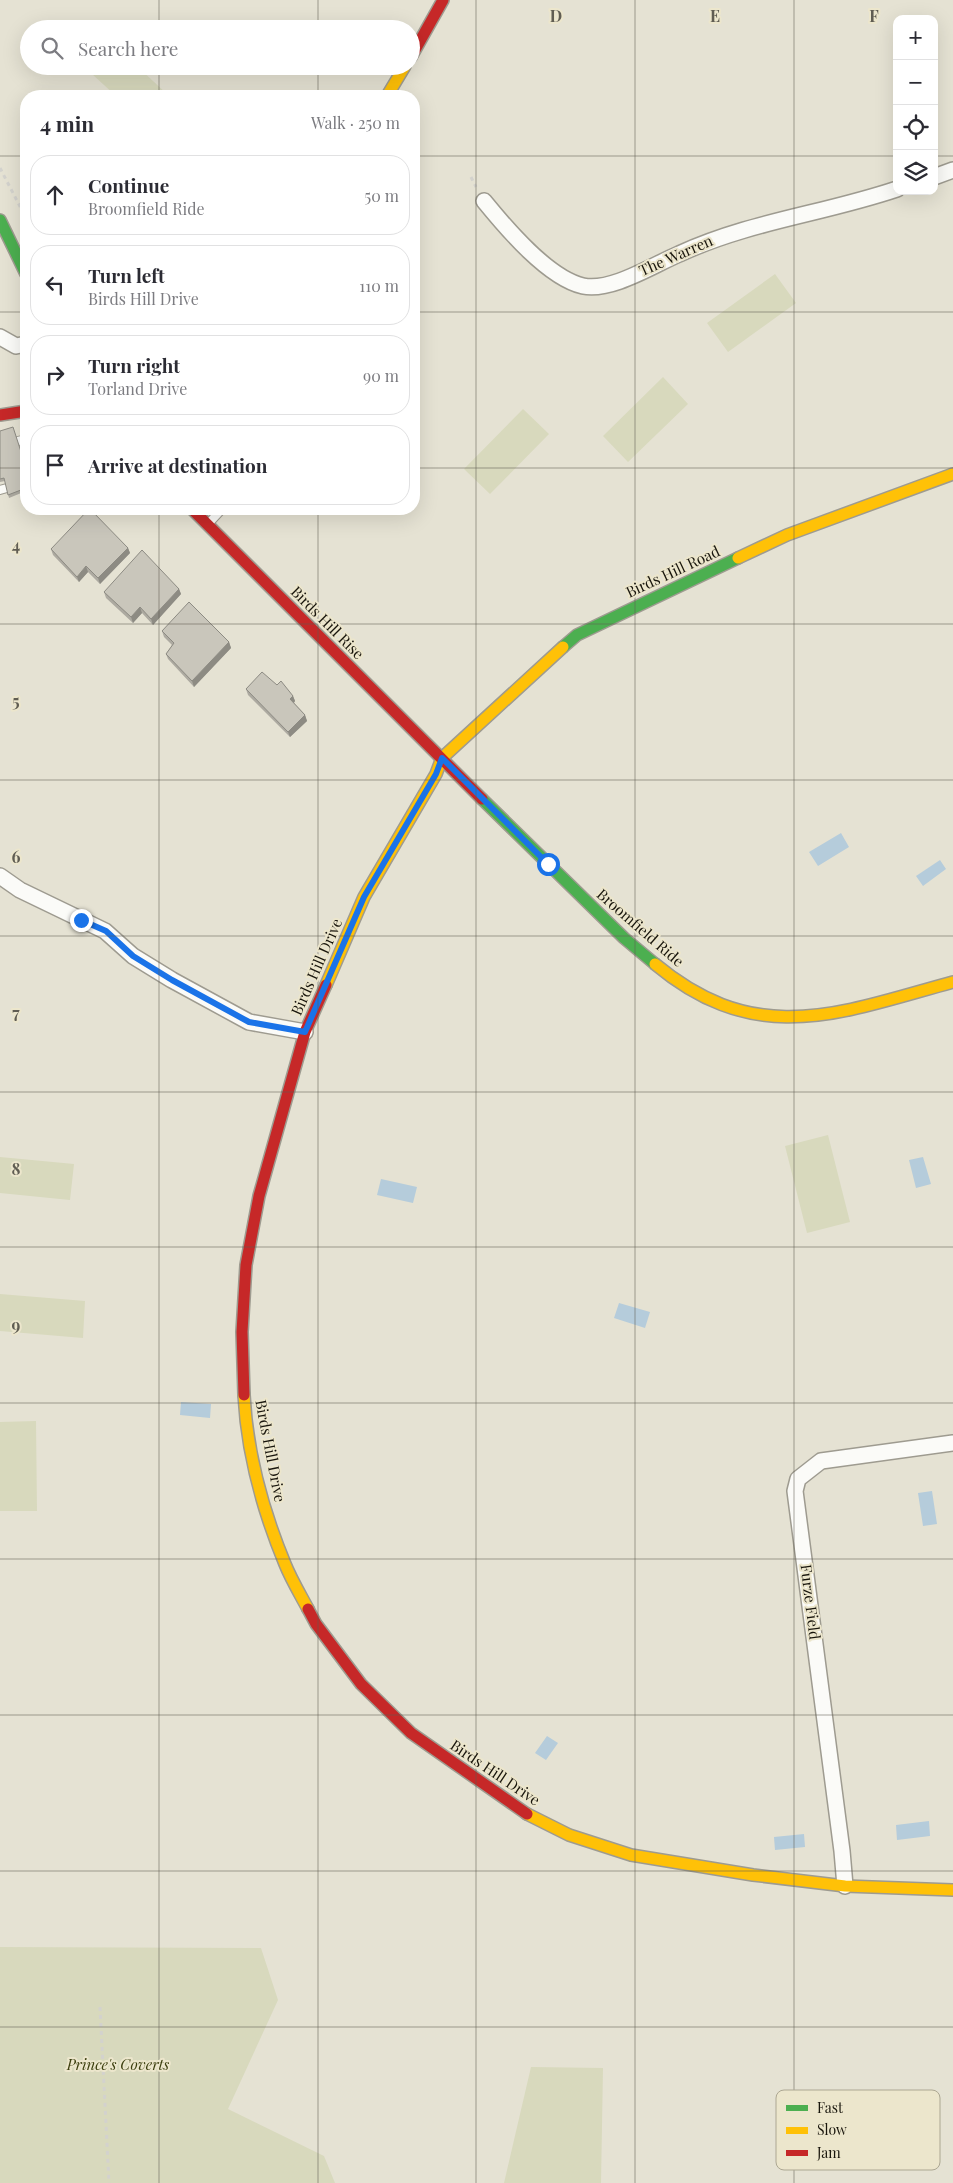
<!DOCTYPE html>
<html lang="en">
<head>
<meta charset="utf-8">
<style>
	body { margin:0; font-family:"Playfair Display",serif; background:#f2f2f3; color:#2b2b33 }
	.controls { position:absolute; right:15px; top:15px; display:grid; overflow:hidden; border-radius:10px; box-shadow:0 5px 20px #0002 }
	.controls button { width:45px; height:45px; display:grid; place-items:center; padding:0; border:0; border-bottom:1px solid #e1e1e2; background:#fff; color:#2b2b33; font:25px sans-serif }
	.stop { position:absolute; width:15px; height:15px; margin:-11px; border:4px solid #1a73e8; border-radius:50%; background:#fff }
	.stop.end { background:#1a73e8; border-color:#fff; box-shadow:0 1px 5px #0008 }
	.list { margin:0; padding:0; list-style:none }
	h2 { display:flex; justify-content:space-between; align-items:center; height:65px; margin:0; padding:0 20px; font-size:21px }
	h2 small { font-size:16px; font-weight:400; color:#7c7c81 }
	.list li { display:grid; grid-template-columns:32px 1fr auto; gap:15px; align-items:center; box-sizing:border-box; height:80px; margin:0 10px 10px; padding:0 10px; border:1px solid #e1e1e2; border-radius:20px }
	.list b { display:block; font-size:19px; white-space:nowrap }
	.list p { margin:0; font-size:16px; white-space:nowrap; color:#7c7c81 }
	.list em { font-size:16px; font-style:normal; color:#7c7c81 }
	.icon { flex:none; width:28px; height:28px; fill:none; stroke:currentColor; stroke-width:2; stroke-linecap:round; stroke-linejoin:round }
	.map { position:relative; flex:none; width:953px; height:2183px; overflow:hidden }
	.search { position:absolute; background:#fff; box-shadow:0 5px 20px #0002; left:20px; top:20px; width:400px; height:55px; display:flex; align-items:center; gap:12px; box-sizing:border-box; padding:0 18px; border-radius:28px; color:#7c7c81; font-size:19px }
	.panel { position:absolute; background:#fff; box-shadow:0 5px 20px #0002; left:20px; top:90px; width:400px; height:425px; border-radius:20px }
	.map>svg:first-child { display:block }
	.green { fill:#d8d9bd }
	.water { fill:#b5ccdb }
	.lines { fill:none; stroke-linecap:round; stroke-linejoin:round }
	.lane-casing { stroke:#9e9b90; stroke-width:10 }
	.street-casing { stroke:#9e9b90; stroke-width:18 }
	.fast-casing { stroke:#9e9b90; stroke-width:14 }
	.slow-casing { stroke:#9e9b90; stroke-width:14 }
	.jam-casing { stroke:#9e9b90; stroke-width:14 }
	.path { stroke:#d3d2cd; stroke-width:3; stroke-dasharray:4 4; stroke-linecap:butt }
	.lane { stroke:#fbfbf8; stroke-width:8 }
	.street { stroke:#fbfbf8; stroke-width:15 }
	.fast { stroke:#4caf50; stroke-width:11 }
	.slow { stroke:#ffc107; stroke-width:11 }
	.jam { stroke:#c62828; stroke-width:11 }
	.wall { fill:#adaaa1 }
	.shaded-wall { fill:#8d8b83 }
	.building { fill:#c9c6bb; stroke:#8d8b83 }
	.route { stroke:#1a73e8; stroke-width:6 }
	.grid { fill:none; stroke:#605d52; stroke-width:1; stroke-opacity:0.55 }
	.labels { text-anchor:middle; stroke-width:4; stroke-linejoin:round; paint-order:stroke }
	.street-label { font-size:15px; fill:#18150c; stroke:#ece6cc }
	.park-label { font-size:15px; font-style:italic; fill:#3c3f0f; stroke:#ece6cc }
	.key { fill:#ece6cc; stroke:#aca792; stroke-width:1 }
	.key-label { font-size:14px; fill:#18150c }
	.grid-label { font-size:16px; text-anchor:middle; font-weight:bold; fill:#605d52; stroke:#ece6cc; stroke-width:4; stroke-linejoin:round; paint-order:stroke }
</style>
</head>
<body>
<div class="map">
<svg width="953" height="2183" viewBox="0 0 953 2183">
	<rect width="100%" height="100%" fill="#e5e2d3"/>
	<!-- green -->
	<path class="green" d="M 99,66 L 137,66 L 169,96 L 116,96 L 92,74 Z
		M 775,274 L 796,303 L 728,352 L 707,323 Z
		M 663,377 L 688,404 L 628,462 L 603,436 Z
		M 523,409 L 549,434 L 490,494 L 464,469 Z
		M 828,1135 L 850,1222 L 807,1233 L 785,1146 Z
		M 0,1157 L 74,1164 L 70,1200 L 0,1193 Z
		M 0,1294 L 85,1301 L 83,1338 L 0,1331 Z
		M 36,1421 L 37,1511 L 0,1511 L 0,1422 Z
		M 0,1947 L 261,1948 L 278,2000 L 228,2109 L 324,2156 L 335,2183 L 0,2183 Z
		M 531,2067 L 603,2068 L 601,2183 L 504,2183 Z"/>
	<!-- water -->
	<path class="water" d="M 841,833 L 849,847 L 818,866 L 809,852 Z
		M 940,860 L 946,869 L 923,886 L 916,876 Z
		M 923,1157 L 931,1184 L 916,1188 L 909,1160 Z
		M 381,1179 L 417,1187 L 413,1203 L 377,1195 Z
		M 619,1303 L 650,1312 L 645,1328 L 614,1318 Z
		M 181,1402 L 211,1404 L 210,1418 L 180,1415 Z
		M 932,1491 L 937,1524 L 923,1526 L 918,1493 Z
		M 547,1736 L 558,1743 L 546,1760 L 535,1753 Z
		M 929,1821 L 930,1836 L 897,1840 L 896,1825 Z
		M 804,1834 L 805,1847 L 775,1850 L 774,1837 Z"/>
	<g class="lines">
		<defs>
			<path id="lane" d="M 18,441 L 26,439
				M 22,455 L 26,454
				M 0,490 L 7,488
				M 209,523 L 222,509"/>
			<path id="street" d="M 934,177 L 953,170
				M 484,201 C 506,228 548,278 583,286 C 611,292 653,265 679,254 C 751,221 823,214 897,189
				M 0,337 L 16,346 L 26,344
				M 0,876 L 20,890 L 105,931 L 133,956 L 172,980 L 249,1022 L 305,1032
				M 845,1886 L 842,1851 L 795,1491 L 798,1479 L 821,1461 L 953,1443"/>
			<path id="fast" d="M 0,220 L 26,274
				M 563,647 L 577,635 L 738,558
				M 482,799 L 624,938 L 655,964"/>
			<path id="slow" d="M 387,96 L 405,66
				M 738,558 L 787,535 L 953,474
				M 655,964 C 757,1049 840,1013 953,982
				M 326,985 L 364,897 L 436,774 L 442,758 L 563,647
				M 244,1395 C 247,1452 263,1511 285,1564 C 291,1579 300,1594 308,1609
				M 527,1814 L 569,1835 L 631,1855 L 753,1875 L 845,1886 L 953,1890"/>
			<path id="jam" d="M 411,57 L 443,0
				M 0,415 L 26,411
				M 192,509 L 482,799
				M 244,1395 L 242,1332 L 246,1265 L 259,1196 L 305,1032 L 326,985
				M 308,1609 L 316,1624 L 361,1684 L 411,1733 L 527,1814"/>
		</defs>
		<!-- lane casing -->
		<use href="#lane" class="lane-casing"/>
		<!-- street casing -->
		<use href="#street" class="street-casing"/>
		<!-- fast casing -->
		<use href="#fast" class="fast-casing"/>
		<!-- slow casing -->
		<use href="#slow" class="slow-casing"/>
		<!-- jam casing -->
		<use href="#jam" class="jam-casing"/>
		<!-- path -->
		<path class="path" d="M 0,168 L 26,218
			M 471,177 L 476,187
			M 22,392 L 26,384
			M 100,2007 L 109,2183"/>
		<!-- lane -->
		<use href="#lane" class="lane"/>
		<!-- street -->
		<use href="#street" class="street"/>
		<!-- fast -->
		<use href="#fast" class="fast"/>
		<!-- slow -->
		<use href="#slow" class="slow"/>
		<!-- jam -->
		<use href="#jam" class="jam"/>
	</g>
	<!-- wall -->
	<path class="wall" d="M 0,431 L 26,466 L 26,491 L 9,498 L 5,481 L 0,482 Z
		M 128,548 L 130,553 L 100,584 L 88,572 L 79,582 L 53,555 L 51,549 Z
		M 179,589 L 181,594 L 153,625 L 142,613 L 133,623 L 106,598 L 104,592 Z
		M 162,631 L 229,642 L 231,648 L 194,687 L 168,659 L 166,654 L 172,645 L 164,637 Z
		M 277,685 L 293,696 L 295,701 L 294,703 L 305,715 L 307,721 L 290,737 L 248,695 L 246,689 Z"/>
	<!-- shaded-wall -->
	<path class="shaded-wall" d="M 128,548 L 130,553 L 100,584 L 98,578 Z
		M 86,566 L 88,572 L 79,582 L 77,577 Z
		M 179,589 L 181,594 L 153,625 L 151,619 Z
		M 140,607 L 142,613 L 133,623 L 131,617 Z
		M 229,642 L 231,648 L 194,687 L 192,681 Z
		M 293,696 L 295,701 L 292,705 L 290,699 Z
		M 305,715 L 307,721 L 290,737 L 288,732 Z"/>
	<!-- building -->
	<path class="building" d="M 13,427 L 26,467 L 26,488 L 8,495 L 4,478 L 0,479 L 0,431 Z
		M 89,509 L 90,509 L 128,548 L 98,578 L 86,566 L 77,577 L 51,549 Z
		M 142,550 L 179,589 L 151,619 L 140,607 L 131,617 L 104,592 Z
		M 189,602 L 229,642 L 192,681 L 166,654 L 174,643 L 162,631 Z
		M 262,672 L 277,685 L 281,681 L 293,696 L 290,699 L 305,715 L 288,732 L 246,689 Z"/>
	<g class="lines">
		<!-- route -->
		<path class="route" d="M 81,920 L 106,931 L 133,956 L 172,980 L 249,1022 L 305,1032 L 364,897 L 436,774 L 442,758 L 548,864"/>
	</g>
	<!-- grid -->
	<path class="grid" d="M 159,0 L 159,29M 318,0 L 318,29M 476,0 L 476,2183M 635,0 L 635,2183M 794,0 L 794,2183M 159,66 L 159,96M 318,66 L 318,96M 0,156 L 26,156M 414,156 L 897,156M 934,156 L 953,156M 0,312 L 26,312M 414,312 L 953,312M 0,468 L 26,468M 414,468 L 953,468M 159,509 L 159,2183M 318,509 L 318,2183M 0,624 L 953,624M 0,780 L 953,780M 0,936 L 953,936M 0,1092 L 953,1092M 0,1247 L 953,1247M 0,1403 L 953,1403M 0,1559 L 953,1559M 0,1715 L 953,1715M 0,1871 L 953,1871M 0,2027 L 953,2027"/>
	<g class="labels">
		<!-- street labels -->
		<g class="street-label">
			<text transform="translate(676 256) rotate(-24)" y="5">The Warren</text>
			<text transform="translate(673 572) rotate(-25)" y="5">Birds Hill Road</text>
			<text transform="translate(327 623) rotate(45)" y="5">Birds Hill Rise</text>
			<text transform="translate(640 928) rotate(41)" y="5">Broomfield Ride</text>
			<text transform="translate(317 967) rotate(-66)" y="5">Birds Hill Drive</text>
			<text transform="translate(270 1451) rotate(79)" y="5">Birds Hill Drive</text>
			<text transform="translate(810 1602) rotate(83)" y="5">Furze Field</text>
			<text transform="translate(495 1773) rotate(34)" y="5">Birds Hill Drive</text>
		</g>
		<!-- park labels -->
		<g class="park-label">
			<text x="118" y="2070">Prince's Coverts</text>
		</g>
	</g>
	<!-- legend -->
	<rect x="776" y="2090" width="164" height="80" rx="8" class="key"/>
	<rect x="786" y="2105" width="22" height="6" fill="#4caf50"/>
	<rect x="786" y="2127" width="22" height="7" fill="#ffc107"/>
	<rect x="786" y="2150" width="22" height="6" fill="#c62828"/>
	<g class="key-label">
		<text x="817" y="2113">Fast</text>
		<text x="817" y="2135">Slow</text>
		<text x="817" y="2158">Jam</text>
	</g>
	<g class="grid-label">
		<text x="556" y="22">D</text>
		<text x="715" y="22">E</text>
		<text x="874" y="22">F</text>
		<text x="16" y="551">4</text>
		<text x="16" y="707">5</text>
		<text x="16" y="863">6</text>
		<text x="16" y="1019">7</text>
		<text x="16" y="1175">8</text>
		<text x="16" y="1331">9</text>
	</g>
</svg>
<div class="controls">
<button>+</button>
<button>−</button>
<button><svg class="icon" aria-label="locate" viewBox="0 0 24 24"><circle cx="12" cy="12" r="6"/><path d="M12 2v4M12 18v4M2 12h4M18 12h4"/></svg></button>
<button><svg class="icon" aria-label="layers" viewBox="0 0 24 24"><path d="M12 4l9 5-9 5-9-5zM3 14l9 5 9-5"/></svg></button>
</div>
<div class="stop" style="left:548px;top:864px"></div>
<div class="stop end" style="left:81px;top:920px"></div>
<div class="search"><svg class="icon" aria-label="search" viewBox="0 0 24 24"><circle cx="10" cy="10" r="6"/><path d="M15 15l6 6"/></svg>Search here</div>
<section class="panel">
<h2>4 min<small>Walk · 250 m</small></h2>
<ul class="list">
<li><svg class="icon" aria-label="ahead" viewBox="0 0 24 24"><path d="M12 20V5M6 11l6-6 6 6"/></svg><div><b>Continue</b><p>Broomfield Ride</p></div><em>50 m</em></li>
<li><svg class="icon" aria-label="left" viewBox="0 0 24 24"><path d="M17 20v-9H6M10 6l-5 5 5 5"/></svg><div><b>Turn left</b><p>Birds Hill Drive</p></div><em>110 m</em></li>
<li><svg class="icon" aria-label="right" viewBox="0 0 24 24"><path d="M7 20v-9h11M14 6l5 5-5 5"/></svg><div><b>Turn right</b><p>Torland Drive</p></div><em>90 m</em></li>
<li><svg class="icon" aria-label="arrive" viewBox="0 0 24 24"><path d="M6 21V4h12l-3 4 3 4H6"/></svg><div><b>Arrive at destination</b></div></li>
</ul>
</section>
</div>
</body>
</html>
